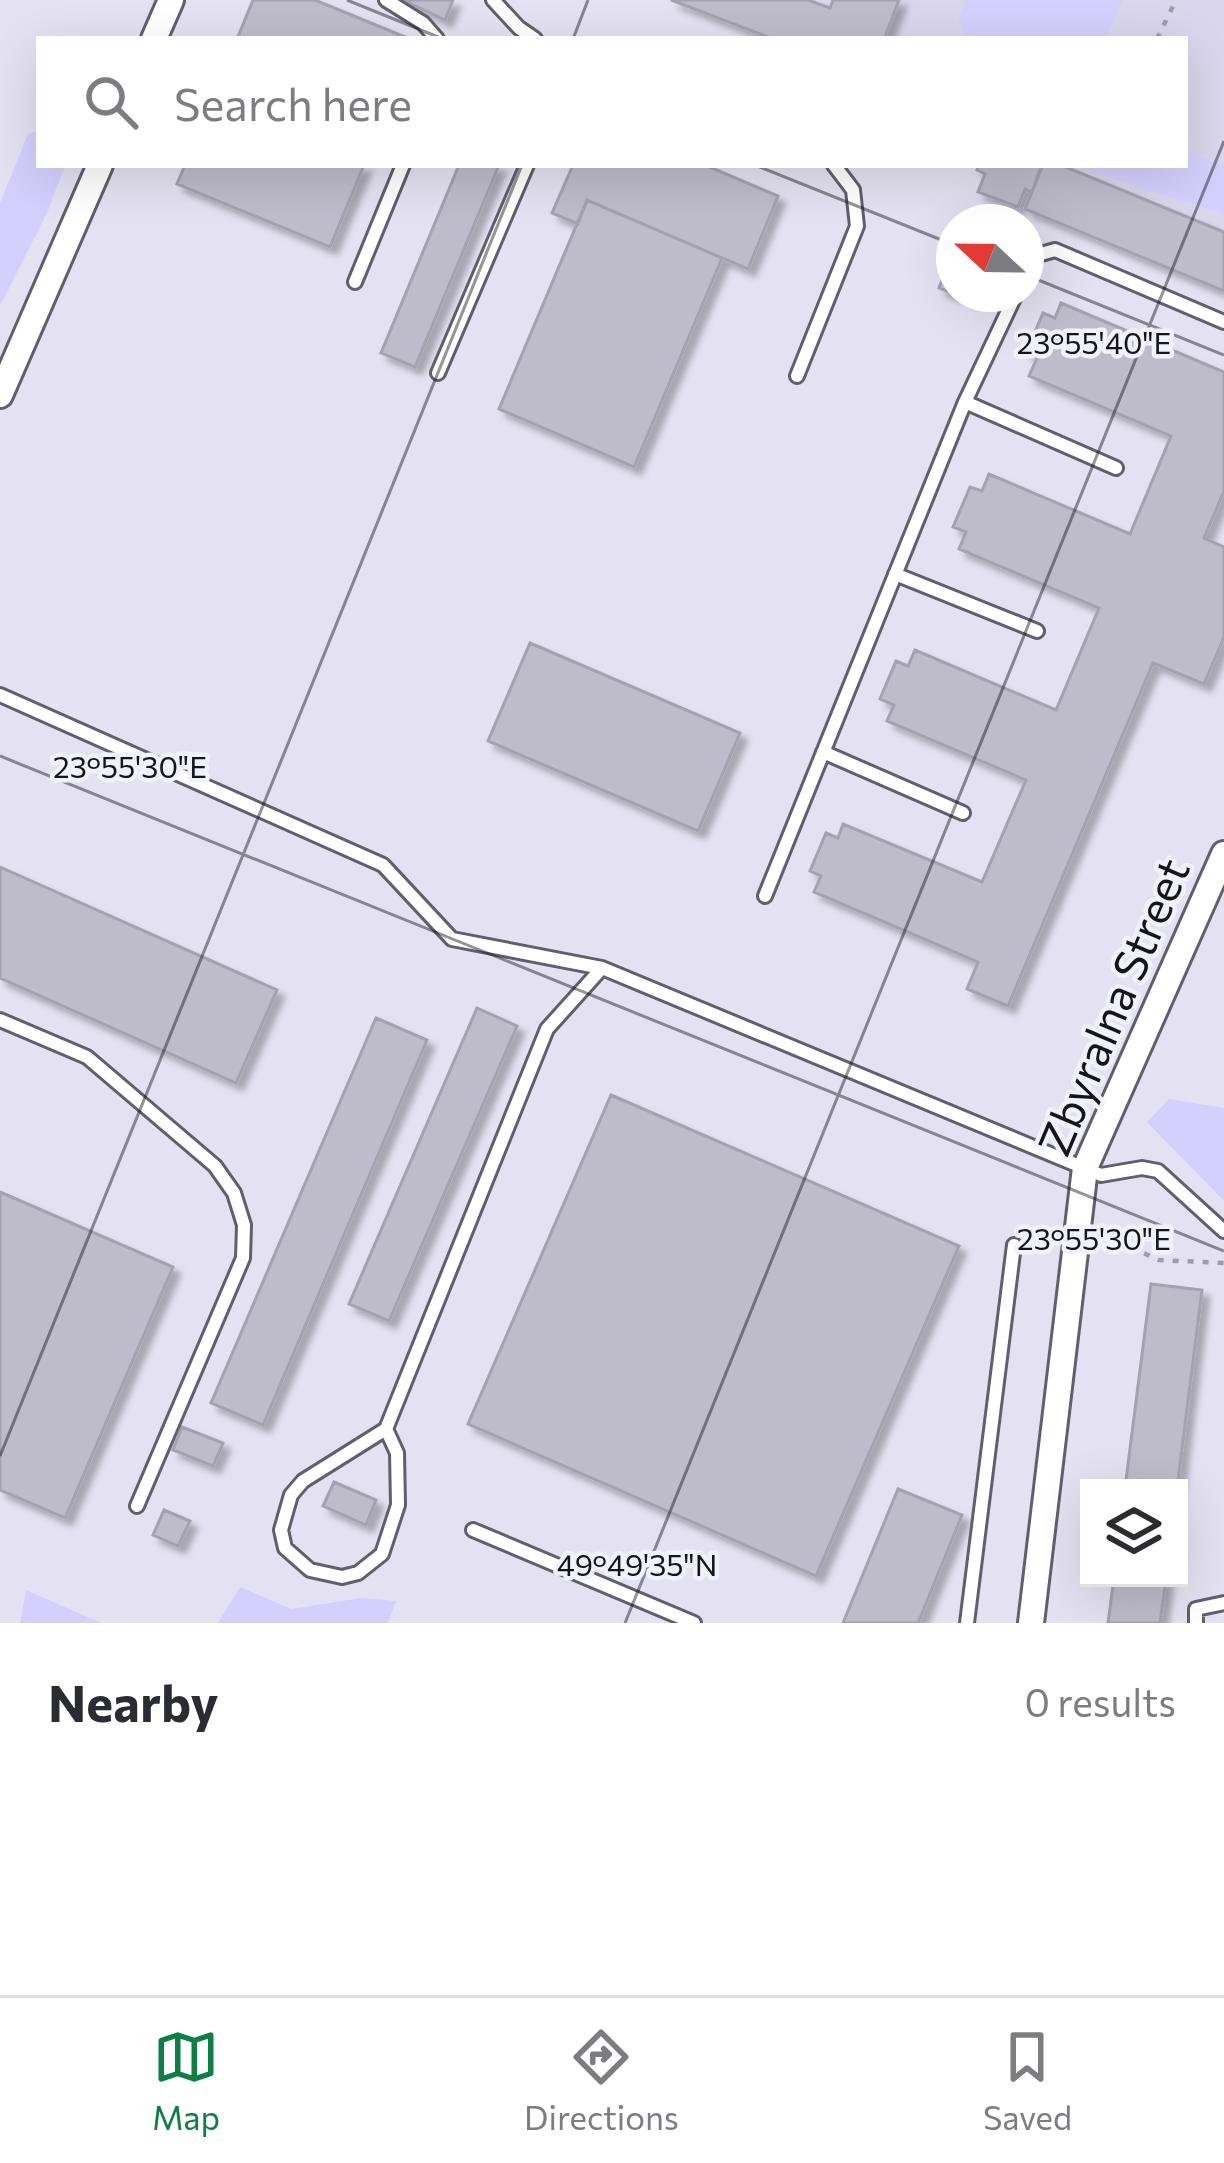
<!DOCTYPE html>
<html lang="en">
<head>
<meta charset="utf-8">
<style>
	body { margin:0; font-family:Commissioner,sans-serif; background:#f7f7f7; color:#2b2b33 }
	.controls { position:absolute; right:36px; bottom:36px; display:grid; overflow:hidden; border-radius:0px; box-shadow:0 12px 48px #0002 }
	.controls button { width:108px; height:108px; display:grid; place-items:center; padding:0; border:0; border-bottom:3px solid #e1e1e2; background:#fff; color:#2b2b33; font:60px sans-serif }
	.compass { position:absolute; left:936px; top:204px; width:108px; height:108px; border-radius:50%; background:#fff; box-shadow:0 12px 48px #0002; rotate:292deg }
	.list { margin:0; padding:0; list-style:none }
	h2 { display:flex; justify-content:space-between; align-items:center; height:156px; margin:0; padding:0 48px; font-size:51px }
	h2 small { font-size:39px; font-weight:400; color:#7c7c81 }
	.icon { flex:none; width:66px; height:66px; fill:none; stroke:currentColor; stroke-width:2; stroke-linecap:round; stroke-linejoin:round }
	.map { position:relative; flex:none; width:1224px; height:1623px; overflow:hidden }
	.search { position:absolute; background:#fff; box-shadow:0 12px 48px #0002; left:36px; right:36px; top:36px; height:132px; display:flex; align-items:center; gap:30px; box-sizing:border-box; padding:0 42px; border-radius:0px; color:#7c7c81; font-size:45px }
	.sheet { height:372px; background:#fff }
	nav { display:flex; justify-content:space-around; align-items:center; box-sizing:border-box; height:168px; border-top:3px solid #e1e1e2; background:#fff; font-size:33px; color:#7c7c81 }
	nav a { display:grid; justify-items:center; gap:6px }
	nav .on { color:#0b8043 }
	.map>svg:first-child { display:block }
	.built { fill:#d9d6ed }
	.green { fill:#d5cffd }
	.building { fill:#bebccb; stroke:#a4a2b1; stroke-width:3; filter:url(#shadow) }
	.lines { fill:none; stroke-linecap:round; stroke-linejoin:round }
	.lane-casing { stroke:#605f6c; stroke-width:18 }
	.street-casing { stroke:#605f6c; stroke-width:30 }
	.path { stroke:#9d9ca8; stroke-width:4.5; stroke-dasharray:6 9; stroke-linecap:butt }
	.lane { stroke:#fff; stroke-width:12 }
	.street { stroke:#fff; stroke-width:24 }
	.ticks { fill:none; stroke:#15151a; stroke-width:3; stroke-opacity:0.45 }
	.labels { text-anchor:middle; stroke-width:9; stroke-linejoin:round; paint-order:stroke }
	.street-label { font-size:45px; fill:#15151a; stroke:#f1f0fd }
	.ticks-label { font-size:30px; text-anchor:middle; fill:#15151a; stroke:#f1f0fd; stroke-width:9; stroke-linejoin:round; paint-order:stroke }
</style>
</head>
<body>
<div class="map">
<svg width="1224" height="1623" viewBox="0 0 1224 1623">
	<defs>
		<filter id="shadow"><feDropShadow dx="7" dy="7" stdDeviation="3" flood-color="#0004"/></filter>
	</defs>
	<rect width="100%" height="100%" fill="#e4e2f2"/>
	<!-- built -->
	<path class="built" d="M 671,0 L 1224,0 L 1224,232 L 1061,165 L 1185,165 L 1185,39 L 773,39 Z"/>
	<!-- green -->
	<path class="green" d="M 965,0 L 1122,0 L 1107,39 L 966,39 L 959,19 Z
		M 39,131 L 39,165 L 65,166 L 47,213 L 0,306 L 0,203 L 28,134 Z
		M 1185,151 L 1224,166 L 1224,214 L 1071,165 L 1185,165 Z
		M 1169,1099 L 1224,1108 L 1224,1201 L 1147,1122 Z
		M 240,1587 L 291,1609 L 361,1598 L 396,1601 L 388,1623 L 218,1623 Z
		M 26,1590 L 101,1623 L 20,1623 Z"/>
	<!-- building -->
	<path class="building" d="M 253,0 L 315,0 L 410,39 L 237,39 Z
		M 403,0 L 453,0 L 445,20 Z
		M 671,0 L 808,0 L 830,8 L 833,0 L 899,0 L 884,39 L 773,39 Z
		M 185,165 L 364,165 L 330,247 L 177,184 Z
		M 459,165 L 499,165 L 415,367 L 381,353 Z
		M 573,165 L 705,165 L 778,196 L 748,269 L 587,200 L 578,224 L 552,213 Z
		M 979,165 L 1035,165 L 1041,167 L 1032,192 L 1025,189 L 1018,207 L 978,192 L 985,174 L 977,170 Z
		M 1043,165 L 1061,165 L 1224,232 L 1224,291 L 1025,209 Z
		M 587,200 L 722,258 L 634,467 L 499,409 Z
		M 954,249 L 954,294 L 939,288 Z
		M 1061,303 L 1224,372 L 1224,491 L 1204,538 L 1224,547 L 1224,637 L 1204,684 L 1153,663 L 1008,1006 L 967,989 L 978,962 L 814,892 L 821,876 L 810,871 L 826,833 L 838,838 L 843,824 L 982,882 L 1026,780 L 887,721 L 894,705 L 880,699 L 896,661 L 908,666 L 915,650 L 1056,710 L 1099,608 L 959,549 L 966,532 L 953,527 L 970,487 L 982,491 L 989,474 L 1130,534 L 1171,436 L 1029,376 L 1037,358 L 1026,353 L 1043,313 L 1055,318 Z
		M 530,643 L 740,733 L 698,831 L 488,741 Z
		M 0,867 L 277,990 L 236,1083 L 0,978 Z
		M 477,1008 L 517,1026 L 389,1321 L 349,1304 Z
		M 376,1018 L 427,1040 L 263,1425 L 211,1403 Z
		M 611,1095 L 959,1246 L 816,1576 L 468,1424 Z
		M 0,1192 L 173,1267 L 65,1518 L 0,1490 Z
		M 1151,1284 L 1202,1290 L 1177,1488 L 1125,1488 Z
		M 182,1427 L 223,1443 L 213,1466 L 173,1450 Z
		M 334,1482 L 376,1500 L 366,1525 L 323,1506 Z
		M 898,1489 L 962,1515 L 918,1623 L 843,1623 Z
		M 164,1510 L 190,1521 L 178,1546 L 153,1535 Z
		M 1114,1578 L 1166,1578 L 1160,1623 L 1108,1623 Z"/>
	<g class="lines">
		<defs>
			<path id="lane" d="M 386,0 L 423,23 L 437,39
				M 493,0 L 519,28 L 535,39
				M 1026,272 L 1034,256 L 1055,250 L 1224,322
				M 355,282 L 403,165
				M 438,373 L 527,165
				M 797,376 L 857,226 L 853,190 L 834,165
				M 965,402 L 1116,468
				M 895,574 L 1037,631
				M 0,695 L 383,865 L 452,939 L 602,968 L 1101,1175 L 1142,1168 L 1158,1171 L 1224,1231
				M 823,752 L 963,813
				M 765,896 L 965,402 L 1016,294
				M 0,1020 L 87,1057 L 215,1166 L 234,1193 L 244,1225 L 243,1258 L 137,1506
				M 386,1429 L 397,1453 L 398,1505 L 382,1554 L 358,1573 L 342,1577 L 310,1570 L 285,1548 L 281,1530 L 291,1495 L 303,1481 L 386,1429 L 547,1029 L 602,968
				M 473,1530 L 694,1623
				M 967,1623 L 1014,1245
				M 1196,1623 L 1196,1609 L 1224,1603"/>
			<path id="street" d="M 154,39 L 171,0
				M 0,395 L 100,165
				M 1031,1623 L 1085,1168 L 1224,854"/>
		</defs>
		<!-- lane casing -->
		<use href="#lane" class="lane-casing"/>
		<!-- street casing -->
		<use href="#street" class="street-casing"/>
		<!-- path -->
		<path class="path" d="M 1157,39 L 1176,0
			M 1103,1235 L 1159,1260 L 1224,1263"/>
		<!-- lane -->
		<use href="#lane" class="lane"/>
		<!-- street -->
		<use href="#street" class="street"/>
	</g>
	<!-- ticks -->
	<path class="ticks" d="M 347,0 L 443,39M 573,39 L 588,0M 755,165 L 954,245M 1026,275 L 1224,355M 0,756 L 1224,1251M 0,1456 L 522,165M 625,1623 L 1224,141"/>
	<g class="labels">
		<!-- street labels -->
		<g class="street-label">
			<text transform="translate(1114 1007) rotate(-67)" y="16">Zbyralna Street</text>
		</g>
	</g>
	<g class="ticks-label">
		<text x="1094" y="354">23°55'40"E</text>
		<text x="130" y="778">23°55'30"E</text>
		<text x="1094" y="1250">23°55'30"E</text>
		<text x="637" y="1576">49°49'35"N</text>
	</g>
</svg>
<div class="controls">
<button><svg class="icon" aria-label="layers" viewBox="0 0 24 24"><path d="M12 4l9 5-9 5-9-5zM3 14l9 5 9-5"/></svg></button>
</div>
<svg class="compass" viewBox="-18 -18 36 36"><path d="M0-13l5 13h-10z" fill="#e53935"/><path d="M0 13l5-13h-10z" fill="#7c7c81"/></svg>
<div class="search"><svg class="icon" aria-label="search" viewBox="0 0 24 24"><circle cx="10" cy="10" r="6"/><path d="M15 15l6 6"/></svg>Search here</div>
</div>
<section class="sheet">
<h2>Nearby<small>0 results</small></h2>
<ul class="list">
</ul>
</section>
<nav>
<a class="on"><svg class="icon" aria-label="map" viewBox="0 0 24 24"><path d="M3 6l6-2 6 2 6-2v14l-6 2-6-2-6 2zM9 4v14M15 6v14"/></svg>Map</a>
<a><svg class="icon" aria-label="directions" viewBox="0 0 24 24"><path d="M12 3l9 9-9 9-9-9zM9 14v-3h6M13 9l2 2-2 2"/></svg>Directions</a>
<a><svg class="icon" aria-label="saved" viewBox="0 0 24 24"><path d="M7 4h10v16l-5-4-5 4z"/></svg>Saved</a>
</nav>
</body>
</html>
